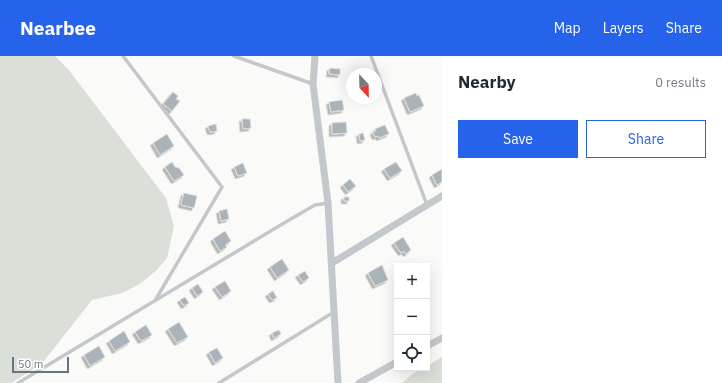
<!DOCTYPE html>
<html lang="en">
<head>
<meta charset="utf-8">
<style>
	body { margin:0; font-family:"IBM Plex Sans",sans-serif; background:#f6f6f7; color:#1f2937 }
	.controls { position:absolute; right:12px; bottom:12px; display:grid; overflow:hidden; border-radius:0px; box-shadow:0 4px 16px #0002 }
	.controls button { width:36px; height:36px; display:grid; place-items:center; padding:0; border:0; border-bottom:1px solid #e0e1e3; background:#fff; color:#1f2937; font:20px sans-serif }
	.compass { position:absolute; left:346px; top:12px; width:36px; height:36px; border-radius:50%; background:#fff; box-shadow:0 4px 16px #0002; rotate:158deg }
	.scale { position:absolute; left:12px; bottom:10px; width:57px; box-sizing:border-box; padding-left:4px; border:2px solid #657683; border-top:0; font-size:11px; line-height:14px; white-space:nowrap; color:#657683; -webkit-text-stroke:3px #fff; paint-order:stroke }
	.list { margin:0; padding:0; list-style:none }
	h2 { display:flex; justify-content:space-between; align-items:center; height:52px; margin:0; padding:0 16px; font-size:17px }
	h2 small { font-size:13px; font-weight:400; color:#747a83 }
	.actions { display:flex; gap:8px; padding:12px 16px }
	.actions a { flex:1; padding:9px 0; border:1px solid #2563eb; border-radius:0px; text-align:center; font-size:14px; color:#2563eb }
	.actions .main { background:#2563eb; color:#fff }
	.icon { flex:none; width:22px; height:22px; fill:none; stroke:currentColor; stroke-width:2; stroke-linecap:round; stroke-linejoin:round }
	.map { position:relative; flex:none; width:442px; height:327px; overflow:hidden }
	header { display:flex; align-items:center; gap:24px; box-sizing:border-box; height:56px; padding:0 20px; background:#2563eb; color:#fff }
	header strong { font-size:19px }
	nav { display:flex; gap:22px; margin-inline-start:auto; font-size:14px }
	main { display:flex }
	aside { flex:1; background:#fff }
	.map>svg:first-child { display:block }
	.green { fill:#dadfd7 }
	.building { fill:#aab3b9; stroke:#dcdcda; filter:url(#shadow) }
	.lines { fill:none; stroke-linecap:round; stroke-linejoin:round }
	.lane { stroke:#c3c8cc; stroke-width:3.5 }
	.street { stroke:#c3c8cc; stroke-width:7 }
</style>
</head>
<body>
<header>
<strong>Nearbee</strong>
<nav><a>Map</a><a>Layers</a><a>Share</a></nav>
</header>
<main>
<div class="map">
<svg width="442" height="327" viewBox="0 0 442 327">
	<defs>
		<filter id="shadow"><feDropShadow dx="-2.5" dy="2.5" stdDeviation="0" flood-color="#0004"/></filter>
	</defs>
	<rect width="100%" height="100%" fill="#fafaf8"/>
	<!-- green -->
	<path class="green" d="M 0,0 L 55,0 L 68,13 L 166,142 L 174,170 L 167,202 L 156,215 L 138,229 L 122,237 L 92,244 L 41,309 L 11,327 L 0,327 Z
		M 442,301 L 442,327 L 402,327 C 409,321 418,312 427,312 L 427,310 Z"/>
	<!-- building -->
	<path class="building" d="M 330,12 L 340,13 L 340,19 L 329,18 Z
		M 173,36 L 178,40 L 176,43 L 180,45 L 172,55 L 163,48 Z
		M 416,37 L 417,40 L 419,39 L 424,50 L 410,56 L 404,42 Z
		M 342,44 L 344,54 L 331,56 L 329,46 Z
		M 242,63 L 250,63 L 251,72 L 243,73 Z
		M 346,66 L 347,77 L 332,78 L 332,67 Z
		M 216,68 L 217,75 L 210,76 L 208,70 Z
		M 385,69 L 389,78 L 379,82 L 378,80 L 375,81 L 373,76 L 376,75 L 375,73 Z
		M 363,77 L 365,84 L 360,85 L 359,78 Z
		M 167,78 L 174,90 L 160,99 L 153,87 Z
		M 172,106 L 175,111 L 179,112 L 184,119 L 174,125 L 165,111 Z
		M 396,106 L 402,115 L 390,122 L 384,113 Z
		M 243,107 L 247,117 L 238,120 L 234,111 Z
		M 442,113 L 442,126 L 437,129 L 432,119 Z
		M 350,123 L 356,130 L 348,136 L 343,129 Z
		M 184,137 L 197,140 L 194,152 L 181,149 Z
		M 344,141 L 349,141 L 349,145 L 344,145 Z
		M 227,153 L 229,163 L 221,165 L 219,155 Z
		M 225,175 L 231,185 L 225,189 L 227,191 L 220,195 L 213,183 Z
		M 403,181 L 411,194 L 406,198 L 404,195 L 401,197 L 394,187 Z
		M 282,203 L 289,214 L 277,222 L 270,211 Z
		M 382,209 L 388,224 L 375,230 L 368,217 Z
		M 305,215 L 309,222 L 303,226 L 298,219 Z
		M 225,225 L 231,235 L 222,241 L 215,231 Z
		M 198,228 L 203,236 L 197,240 L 192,232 Z
		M 273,235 L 277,242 L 272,244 L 268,238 Z
		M 185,241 L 189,247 L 184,250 L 180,244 Z
		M 179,266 L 188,281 L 177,287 L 168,273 Z
		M 146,269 L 152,279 L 141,285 L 135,276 Z
		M 279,274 L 281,278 L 274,282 L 272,277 Z
		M 124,275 L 130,286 L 115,295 L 109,285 Z
		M 99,290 L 105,301 L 90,310 L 84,299 Z
		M 217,292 L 223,302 L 215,307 L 209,296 Z"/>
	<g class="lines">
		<!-- lane -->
		<path class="lane" d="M 123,0 L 222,131 L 156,243
			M 234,0 L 313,28
			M 371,0 L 427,149
			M 18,327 L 284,167 L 315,149 L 328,147
			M 219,327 L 334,256"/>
		<!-- street -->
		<path class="street" d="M 315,0 L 313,28 L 328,147 L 338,327
			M 332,207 L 442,140
			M 427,290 L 442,282
			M 359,327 L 397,306"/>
	</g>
</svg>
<div class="controls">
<button>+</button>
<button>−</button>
<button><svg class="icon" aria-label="locate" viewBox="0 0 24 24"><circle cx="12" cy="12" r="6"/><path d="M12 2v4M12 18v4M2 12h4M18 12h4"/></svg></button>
</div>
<svg class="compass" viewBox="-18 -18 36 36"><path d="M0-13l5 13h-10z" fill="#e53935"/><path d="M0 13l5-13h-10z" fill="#747a83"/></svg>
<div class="scale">50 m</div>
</div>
<aside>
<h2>Nearby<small>0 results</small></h2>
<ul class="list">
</ul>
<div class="actions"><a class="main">Save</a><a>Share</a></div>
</aside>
</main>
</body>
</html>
